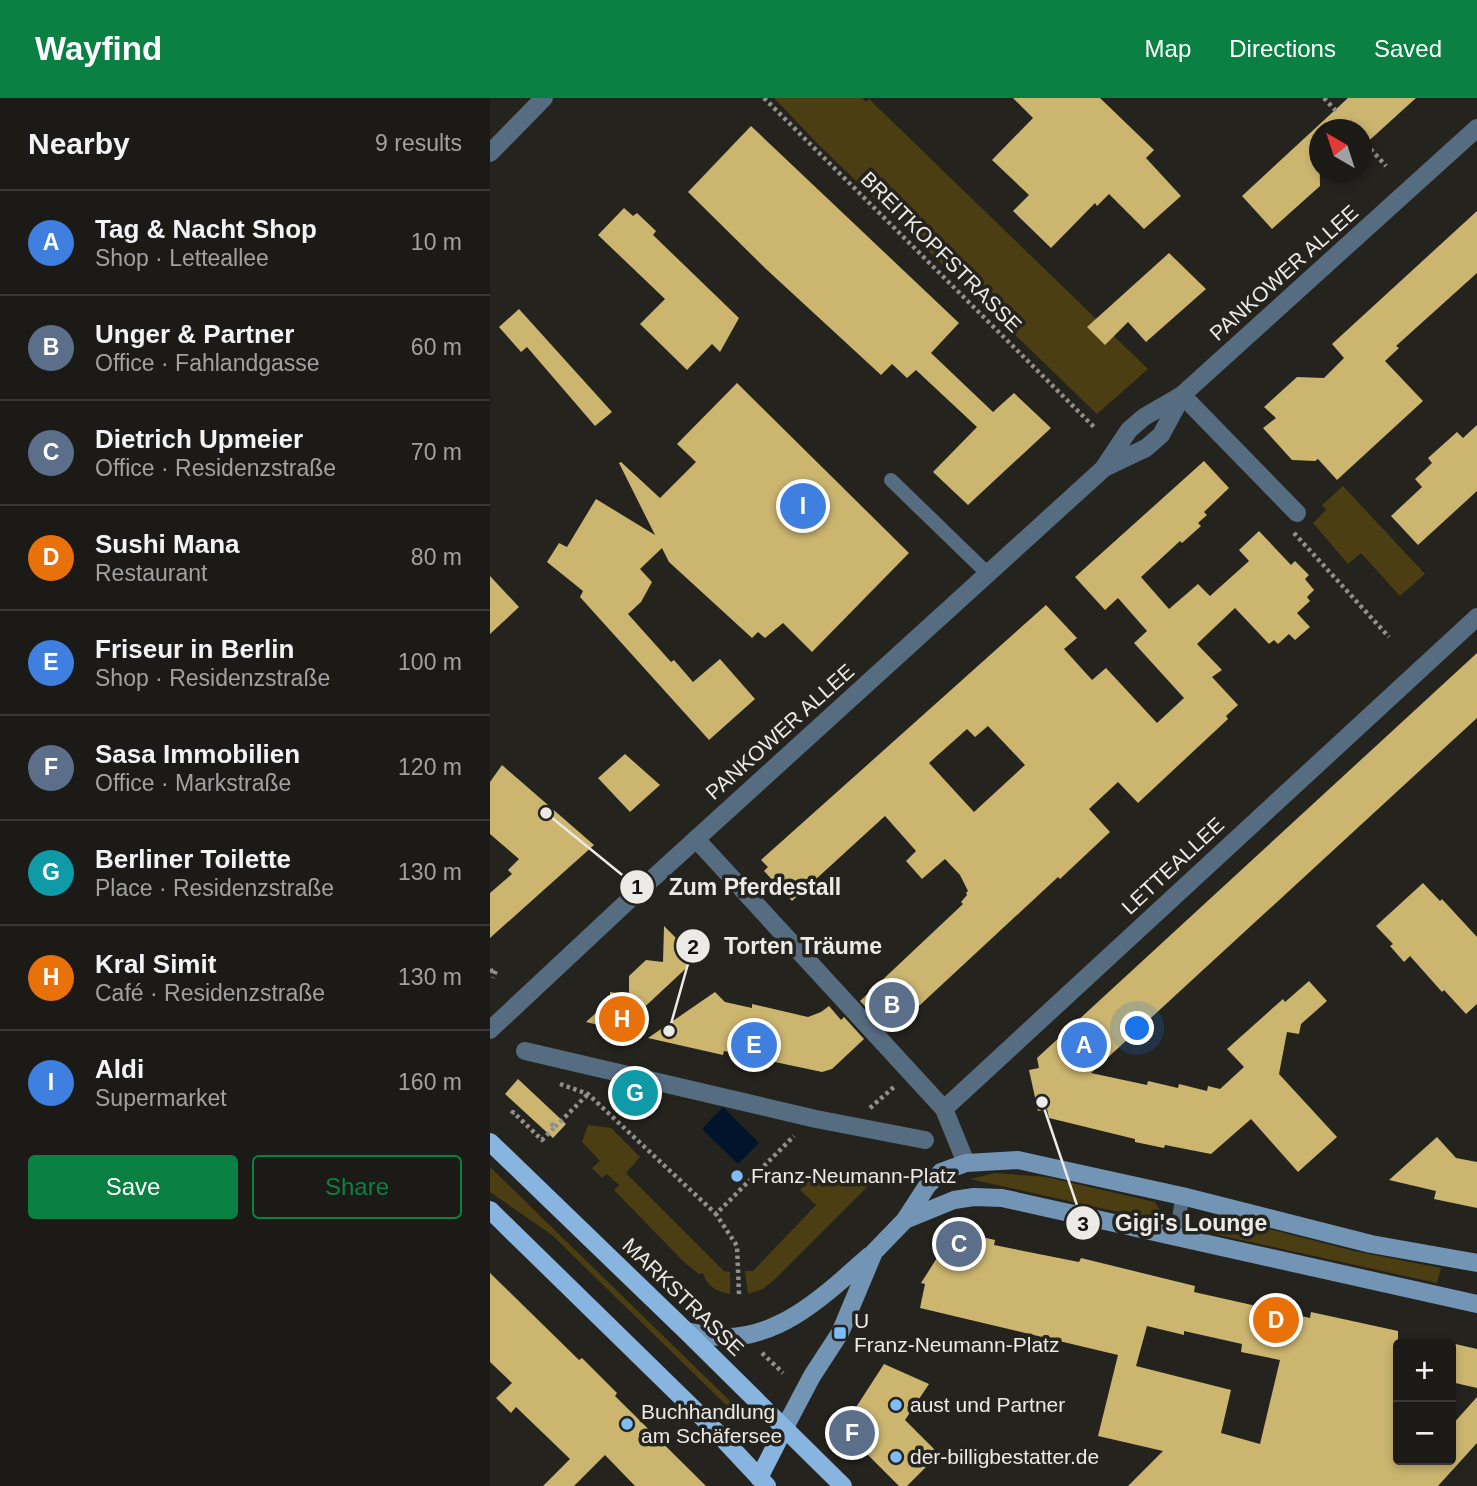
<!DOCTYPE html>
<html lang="en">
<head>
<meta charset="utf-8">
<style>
	body { margin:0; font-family:Helvetica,sans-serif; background:#292723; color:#f1f3f6 }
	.controls { position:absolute; right:21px; bottom:21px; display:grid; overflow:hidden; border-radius:7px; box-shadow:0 4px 10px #0003 }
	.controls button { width:63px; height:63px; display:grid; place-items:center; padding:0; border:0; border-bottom:2px solid #3a3835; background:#1c1a16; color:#f1f3f6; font:35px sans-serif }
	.compass { position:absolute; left:819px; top:21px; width:63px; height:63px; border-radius:50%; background:#1c1a16; box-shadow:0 4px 10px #0003; rotate:321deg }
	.you { position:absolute; left:648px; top:931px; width:24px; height:24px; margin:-18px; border:5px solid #fff; border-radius:50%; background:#1a73e8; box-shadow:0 0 0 10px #1a73e833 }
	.badge { display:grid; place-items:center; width:46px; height:46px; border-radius:50%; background:#0b8043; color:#fff; font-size:23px; font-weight:700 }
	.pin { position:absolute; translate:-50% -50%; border:4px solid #fff; box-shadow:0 2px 7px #0006 }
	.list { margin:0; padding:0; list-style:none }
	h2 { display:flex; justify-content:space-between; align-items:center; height:91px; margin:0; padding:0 28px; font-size:30px }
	h2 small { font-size:23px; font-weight:400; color:#a0a1a1 }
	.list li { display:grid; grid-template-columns:46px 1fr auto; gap:21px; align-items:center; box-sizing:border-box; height:105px; padding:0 28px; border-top:2px solid #3a3835 }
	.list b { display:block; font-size:26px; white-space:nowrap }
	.list p { margin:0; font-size:23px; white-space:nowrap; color:#a0a1a1 }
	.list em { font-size:23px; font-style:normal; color:#a0a1a1 }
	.actions { display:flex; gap:14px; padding:21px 28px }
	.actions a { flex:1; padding:16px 0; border:2px solid #0b8043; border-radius:7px; text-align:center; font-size:24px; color:#0b8043 }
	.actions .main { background:#0b8043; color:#fff }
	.map { position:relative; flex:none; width:987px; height:1388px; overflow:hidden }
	header { display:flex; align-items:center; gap:42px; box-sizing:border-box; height:98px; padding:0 35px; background:#0b8043; color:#fff }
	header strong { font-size:33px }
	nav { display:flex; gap:38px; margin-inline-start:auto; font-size:24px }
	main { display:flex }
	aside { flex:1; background:#1c1a16 }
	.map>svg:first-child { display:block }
	.green { fill:#4a3e12 }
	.water { fill:#00152b }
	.building { fill:#cbb56f; fill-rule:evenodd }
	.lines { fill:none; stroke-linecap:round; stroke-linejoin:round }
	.path { stroke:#918f8b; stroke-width:4.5; stroke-dasharray:3.5 3.5; stroke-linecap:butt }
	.service { stroke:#566c81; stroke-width:14 }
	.pedestrian { stroke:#566c81; stroke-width:18 }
	.minor { stroke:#566c81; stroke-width:18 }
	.tertiary { stroke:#566c81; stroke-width:18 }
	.secondary { stroke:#7295b6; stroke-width:18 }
	.primary { stroke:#88b4e0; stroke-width:18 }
	.poi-dot { fill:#7fbdf9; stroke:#25231e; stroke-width:2.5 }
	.labels { text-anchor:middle; stroke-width:7; stroke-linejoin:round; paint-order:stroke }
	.street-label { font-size:21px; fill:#ebeae6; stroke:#25231e }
	.poi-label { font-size:21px; fill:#ebeae6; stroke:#25231e; text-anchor:start }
	.leader { fill:none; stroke:#ebeae6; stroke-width:2.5 }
	.callout-dot { fill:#ebeae6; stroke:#25231e; stroke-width:2.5 }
	.mark-label { font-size:21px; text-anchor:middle; font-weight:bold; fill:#111 }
	.callout-label { font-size:23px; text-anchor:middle; font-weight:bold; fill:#ebeae6; stroke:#25231e; stroke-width:7; stroke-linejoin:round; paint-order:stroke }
</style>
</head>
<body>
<header>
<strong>Wayfind</strong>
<nav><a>Map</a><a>Directions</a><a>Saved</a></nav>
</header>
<main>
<aside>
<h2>Nearby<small>9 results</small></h2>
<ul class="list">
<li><span class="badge" style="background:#3f7fe0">A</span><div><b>Tag &amp; Nacht Shop</b><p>Shop · Letteallee</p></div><em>10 m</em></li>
<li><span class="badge" style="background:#5c6f8a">B</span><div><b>Unger &amp; Partner</b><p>Office · Fahlandgasse</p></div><em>60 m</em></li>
<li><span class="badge" style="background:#5c6f8a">C</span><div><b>Dietrich Upmeier</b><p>Office · Residenzstraße</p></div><em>70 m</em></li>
<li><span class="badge" style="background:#e8710a">D</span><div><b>Sushi Mana</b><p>Restaurant</p></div><em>80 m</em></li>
<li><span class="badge" style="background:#3f7fe0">E</span><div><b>Friseur in Berlin</b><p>Shop · Residenzstraße</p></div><em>100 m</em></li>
<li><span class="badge" style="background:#5c6f8a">F</span><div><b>Sasa Immobilien</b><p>Office · Markstraße</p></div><em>120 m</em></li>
<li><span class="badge" style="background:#0f9aa8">G</span><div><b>Berliner Toilette</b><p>Place · Residenzstraße</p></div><em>130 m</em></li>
<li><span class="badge" style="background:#e8710a">H</span><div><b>Kral Simit</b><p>Café · Residenzstraße</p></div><em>130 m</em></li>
<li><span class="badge" style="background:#3f7fe0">I</span><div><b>Aldi</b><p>Supermarket</p></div><em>160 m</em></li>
</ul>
<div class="actions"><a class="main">Save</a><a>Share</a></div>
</aside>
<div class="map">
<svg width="987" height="1388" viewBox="0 0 987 1388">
	<rect width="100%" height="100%" fill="#25231e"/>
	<!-- green -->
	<path class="green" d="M 284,0 L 372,0 L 376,4 L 379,1 L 658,271 L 607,316 L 330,48 Z
		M 853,388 L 935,476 L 910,498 L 871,455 L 858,466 L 823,425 L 836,412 L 832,407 Z
		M 98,1027 L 121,1030 L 150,1059 L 136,1075 L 234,1173 L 240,1174 L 240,1196 C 228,1194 216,1188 213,1175 L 209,1176 L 195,1165 L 124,1092 L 129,1087 L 117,1076 L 112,1080 L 102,1070 L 110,1063 L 92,1044 Z
		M 0,1069 L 240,1303 L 240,1307 L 236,1307 L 62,1137 L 0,1094 Z
		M 330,1071 L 383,1083 L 284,1182 L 273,1191 L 258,1196 L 255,1173 L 263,1173 L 326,1107 L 310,1092 Z
		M 505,1075 L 556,1079 L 665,1104 L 669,1111 L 664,1122 L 480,1081 Z
		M 729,1118 L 864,1153 L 951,1170 L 947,1185 L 724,1136 Z"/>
	<!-- water -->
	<path class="water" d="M 233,1009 L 269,1045 L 248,1066 L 212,1031 Z"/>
	<!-- building -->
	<path class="building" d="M 523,0 L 610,0 L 664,52 L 656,60 L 691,98 L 654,131 L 619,96 L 607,108 L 605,105 L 561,150 L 523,113 L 539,97 L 502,62 L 543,20 Z
		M 858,0 L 926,0 L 872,49 L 872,32 L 829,32 L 830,88 L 782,131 L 752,98 Z
		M 261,28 L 469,225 L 441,255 L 503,314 L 524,295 L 561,330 L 478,407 L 443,374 L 487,329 L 426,272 L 417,280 L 402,266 L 391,277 L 276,171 L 198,94 Z
		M 134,110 L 143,118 L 147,115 L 166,133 L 163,137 L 249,220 L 230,254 L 222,246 L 197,272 L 150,226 L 175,201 L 108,137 Z
		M 987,113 L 987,175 L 906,248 L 909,250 L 895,263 L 933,303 L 847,382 L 828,361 L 825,363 L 802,362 L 773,330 L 786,320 L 774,309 L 807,279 L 834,280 L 854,260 L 842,246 Z
		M 679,155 L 716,191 L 656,244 L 638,224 L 615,247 L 597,229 Z
		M 29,211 L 122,314 L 105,328 L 37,249 L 31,254 L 9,229 Z
		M 247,285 L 419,455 L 322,554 L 293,525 L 275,540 L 268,534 L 262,540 L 179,464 L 172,450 L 150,471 L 162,484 L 151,504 L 138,516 L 181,564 L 184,562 L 203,584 L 230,561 L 265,601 L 219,642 L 90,499 L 93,493 L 57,464 L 69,445 L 77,449 L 106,401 L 165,437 L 129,365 L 131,364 L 170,400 L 206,364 L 187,346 Z
		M 987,327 L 987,393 L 928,447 L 901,418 L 932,389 L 925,381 L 942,365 L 938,360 L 967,334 L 973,340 Z
		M 714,363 L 739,390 L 714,414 L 717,417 L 708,425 L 711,428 L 692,445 L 690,443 L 651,479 L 679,511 L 708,486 L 720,498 L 759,463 L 749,452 L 769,433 L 801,467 L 805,463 L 819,477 L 815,481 L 824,492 L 817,499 L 820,503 L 807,515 L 820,529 L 805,542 L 799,536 L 788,546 L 784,542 L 779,546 L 745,510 L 707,546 L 732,572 L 722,579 L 748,607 L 736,618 L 738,621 L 648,705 L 628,684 L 599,711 L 620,734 L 570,781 L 568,779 L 402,933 L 393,923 L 391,925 L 370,903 L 473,806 L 471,804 L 477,797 L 476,795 L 478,793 L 470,777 L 455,761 L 432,781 L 416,763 L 426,753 L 395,718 L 302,803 L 274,773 L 278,769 L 271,762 L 556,507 L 587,540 L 574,551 L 602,582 L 616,570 L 667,625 L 694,600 L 644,545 L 657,533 L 628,500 L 615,512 L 585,479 ZM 498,628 L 535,667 L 484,714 L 439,665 L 477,631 L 485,639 Z
		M 0,478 L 29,509 L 0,536 Z
		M 987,555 L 987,620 L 601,975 L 657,987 L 658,983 L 688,990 L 689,986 L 717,993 L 718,988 L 730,991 L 754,969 L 737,951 L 793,901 L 795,904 L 819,883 L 837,903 L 811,926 L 809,936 L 797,934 L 789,976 L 847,1039 L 808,1074 L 761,1021 L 721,1056 L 675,1047 L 674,1050 L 645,1044 L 645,1041 L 559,1020 L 557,1011 L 548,1013 L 539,972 L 549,970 L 547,960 Z
		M 135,656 L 170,687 L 140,714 L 108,680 Z
		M 12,667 L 104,747 L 0,840 L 0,795 L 22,776 L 18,772 L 29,761 L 0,736 L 0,684 Z
		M 933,785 L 950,803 L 952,801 L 987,839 L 987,906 L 976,916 L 954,892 L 952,894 L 920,858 L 914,864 L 900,848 L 903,846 L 886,828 Z
		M 174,828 L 192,846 L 198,846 L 197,852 L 206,861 L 130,932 L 96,924 L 120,902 L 120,894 L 139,897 L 139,878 L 156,862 L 173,864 Z
		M 225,894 L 235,904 L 262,910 L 262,906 L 318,919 L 331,914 L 339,908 L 351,922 L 354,919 L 374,941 L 342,971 L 332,974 L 234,953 L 233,957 L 158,940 Z
		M 28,981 L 76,1026 L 63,1040 L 15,996 Z
		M 947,1039 L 966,1060 L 987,1064 L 987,1110 L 944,1101 L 946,1093 L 899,1082 Z
		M 470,1134 L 505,1142 L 504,1147 L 589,1164 L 591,1160 L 705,1188 L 704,1194 L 820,1220 L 821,1214 L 908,1233 L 908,1362 L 961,1362 L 961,1328 L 987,1299 L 987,1345 L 948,1388 L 638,1388 L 673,1353 L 608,1338 L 628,1257 L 430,1210 L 435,1186 L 431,1185 L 461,1138 ZM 657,1228 L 694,1237 L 694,1233 L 752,1246 L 751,1254 L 790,1262 L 770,1346 L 731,1335 L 741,1292 L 646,1268 Z
		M 0,1175 L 89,1262 L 92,1260 L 127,1295 L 125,1298 L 216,1388 L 145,1388 L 115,1357 L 84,1388 L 53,1388 L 80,1361 L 26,1309 L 21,1315 L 6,1300 L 22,1285 L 0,1264 Z
		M 961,1245 L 987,1251 L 987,1290 L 961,1284 Z
		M 394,1266 L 439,1286 L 415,1322 L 449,1356 L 417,1388 L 409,1388 L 352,1331 Z"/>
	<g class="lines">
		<!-- path -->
		<path class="path" d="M 274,0 L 606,331
			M 834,0 L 846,13
			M 876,46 L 896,68
			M 804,435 L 899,539
			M 0,873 L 6,872 L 3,880
			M 70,986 L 98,996 L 226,1116
			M 380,1010 L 405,988
			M 22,1016 L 23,1014 L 52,1042 L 65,1029 L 58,1023
			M 65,1029 L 99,995
			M 249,1196 L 247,1148 L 226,1116 L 304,1038
			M 272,1255 L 293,1275"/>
		<!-- service -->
		<path class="service" d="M 401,382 L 498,476
			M 687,1139 L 692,1098"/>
		<!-- pedestrian -->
		<path class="pedestrian" d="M 35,953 L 326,1021 L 435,1042"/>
		<!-- minor -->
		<path class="minor" d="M 0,55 L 54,0
			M 692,297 L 807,415
			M 206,741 L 454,1011 L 476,1065
			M 454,1011 L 987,519"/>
		<!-- tertiary -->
		<path class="tertiary" d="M 616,369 L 656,350 L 671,337 L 692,298
			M 0,932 L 139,802 L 613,371 L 639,332 L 654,319 L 692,297 L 987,30"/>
		<!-- secondary -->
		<path class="secondary" d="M 415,1122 L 464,1102 L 484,1099 L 512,1100 L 987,1206
			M 196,1233 C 207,1235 218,1238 229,1239 C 290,1242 336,1196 379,1158
			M 294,1331 L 322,1278 L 350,1235 L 384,1154 L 415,1122 L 437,1088 L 451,1074 L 476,1065 L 528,1062 L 546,1066 L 692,1098 L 881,1146 L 987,1165"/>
		<!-- primary -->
		<path class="primary" d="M 0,1044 L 196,1233 L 353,1388
			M 0,1112 L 219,1326 L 277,1388
			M 269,1380 L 294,1331"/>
	</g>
	<!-- markers -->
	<g class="poi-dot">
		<circle cx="247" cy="1078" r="7"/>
		<rect x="343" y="1228" width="14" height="14" rx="3.5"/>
		<circle cx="406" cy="1307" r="7"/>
		<circle cx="137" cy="1326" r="7"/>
		<circle cx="406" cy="1359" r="7"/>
	</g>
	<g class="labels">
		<!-- street labels -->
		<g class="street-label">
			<text transform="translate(451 154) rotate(45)" y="7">BREITKOPFSTRASSE</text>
			<text transform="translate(794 175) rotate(-42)" y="7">PANKOWER ALLEE</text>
			<text transform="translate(290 634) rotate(-42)" y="7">PANKOWER ALLEE</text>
			<text transform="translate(683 768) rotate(-43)" y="7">LETTEALLEE</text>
			<text transform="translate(193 1199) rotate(44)" y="7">MARKSTRASSE</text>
		</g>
		<!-- poi labels -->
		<g class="poi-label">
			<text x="261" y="1085">Franz-Neumann-Platz</text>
			<text x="364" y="1230">U<tspan x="364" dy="24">Franz-Neumann-Platz</tspan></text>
			<text x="420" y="1314">aust und Partner</text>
			<text x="151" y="1321">Buchhandlung<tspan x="151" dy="24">am Schäfersee</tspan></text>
			<text x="420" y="1366">der-billigbestatter.de</text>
		</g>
	</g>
	<!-- callouts -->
	<path class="leader" d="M56 715L147 789M179 933L203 848M552 1004L593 1125"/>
	<g class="callout-dot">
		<circle cx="56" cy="715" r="7"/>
		<circle cx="179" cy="933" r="7"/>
		<circle cx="552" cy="1004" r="7"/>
		<circle cx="147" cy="789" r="18"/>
		<circle cx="203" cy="848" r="18"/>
		<circle cx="593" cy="1125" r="18"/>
	</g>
	<g class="mark-label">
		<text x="147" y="796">1</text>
		<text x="203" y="856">2</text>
		<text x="593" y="1133">3</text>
	</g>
	<g class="callout-label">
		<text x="265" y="797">Zum Pferdestall</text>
		<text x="313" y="856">Torten Träume</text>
		<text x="701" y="1133">Gigi's Lounge</text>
	</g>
</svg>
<div class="controls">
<button>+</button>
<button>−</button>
</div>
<svg class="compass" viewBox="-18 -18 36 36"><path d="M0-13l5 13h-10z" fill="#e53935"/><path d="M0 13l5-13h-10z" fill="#a0a1a1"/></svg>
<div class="you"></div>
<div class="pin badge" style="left:594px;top:947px;background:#3f7fe0">A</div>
<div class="pin badge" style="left:402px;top:907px;background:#5c6f8a">B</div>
<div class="pin badge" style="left:469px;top:1146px;background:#5c6f8a">C</div>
<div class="pin badge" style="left:786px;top:1222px;background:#e8710a">D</div>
<div class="pin badge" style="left:264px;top:947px;background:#3f7fe0">E</div>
<div class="pin badge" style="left:362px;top:1335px;background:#5c6f8a">F</div>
<div class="pin badge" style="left:145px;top:995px;background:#0f9aa8">G</div>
<div class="pin badge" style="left:132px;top:921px;background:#e8710a">H</div>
<div class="pin badge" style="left:313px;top:408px;background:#3f7fe0">I</div>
</div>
</main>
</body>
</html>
